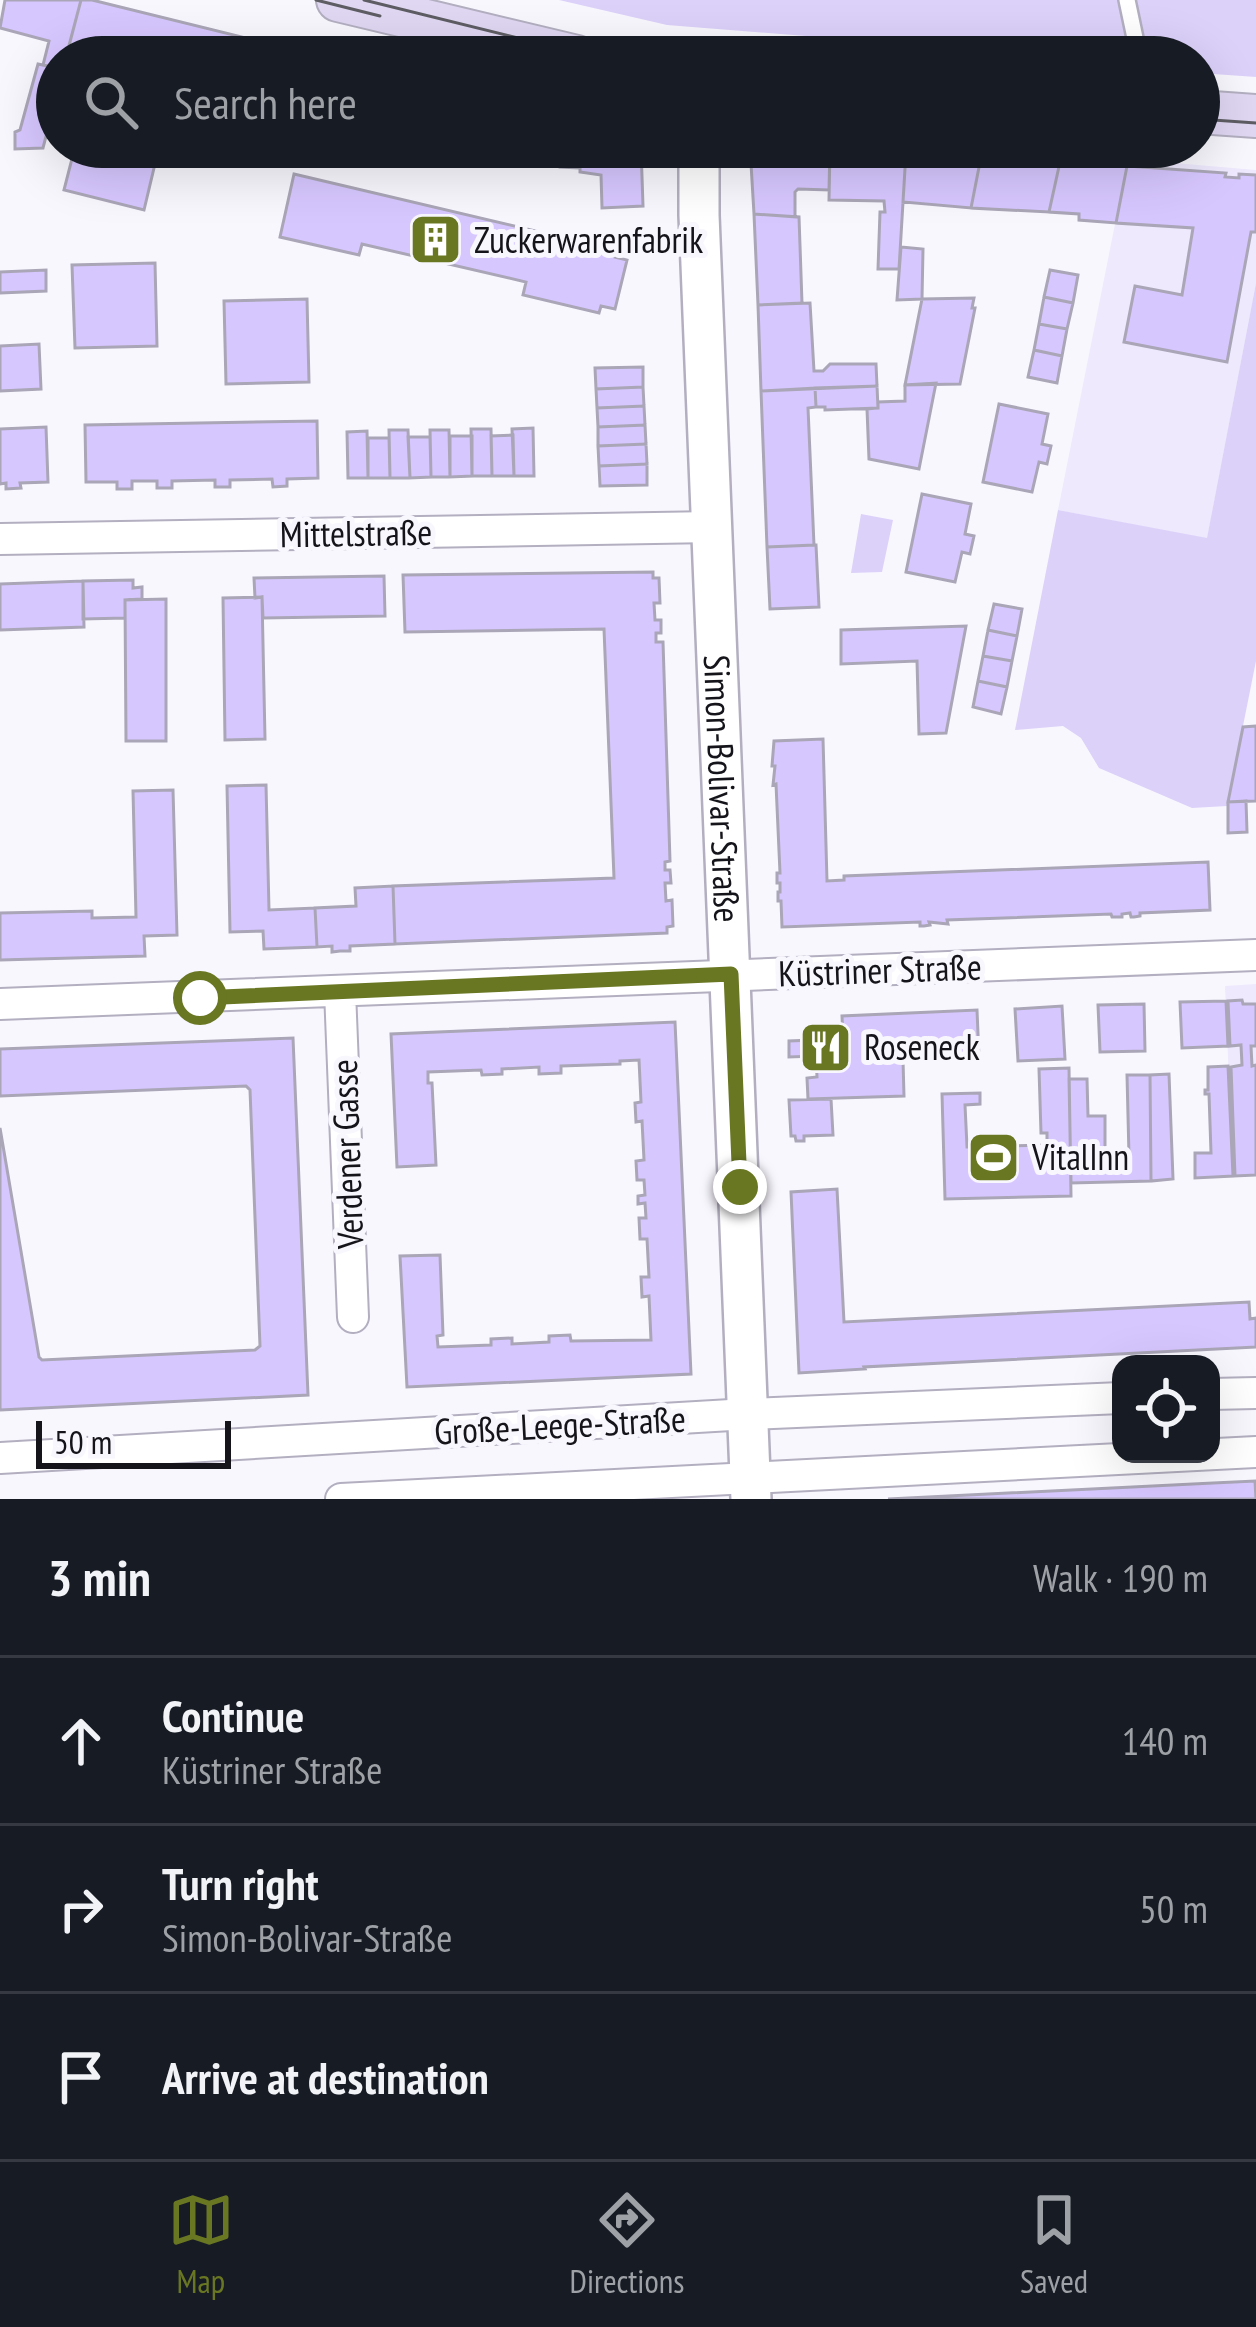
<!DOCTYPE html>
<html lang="en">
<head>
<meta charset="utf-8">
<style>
	body { margin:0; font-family:"PT Sans Narrow",sans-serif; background:#242831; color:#f1f3f6 }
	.controls { position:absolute; right:36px; bottom:36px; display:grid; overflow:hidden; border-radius:24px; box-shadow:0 12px 48px #0002 }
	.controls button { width:108px; height:108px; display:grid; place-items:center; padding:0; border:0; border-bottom:3px solid #363941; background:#171b24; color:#f1f3f6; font:60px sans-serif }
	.scale { position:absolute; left:36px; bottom:30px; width:195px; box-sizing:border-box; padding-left:12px; border:6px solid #15141a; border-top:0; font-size:33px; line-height:42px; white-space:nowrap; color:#15141a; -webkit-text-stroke:9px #f9f7fe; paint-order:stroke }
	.stop { position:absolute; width:36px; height:36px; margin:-27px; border:9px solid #697723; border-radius:50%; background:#fff }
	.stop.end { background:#697723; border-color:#fff; box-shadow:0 3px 12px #0008 }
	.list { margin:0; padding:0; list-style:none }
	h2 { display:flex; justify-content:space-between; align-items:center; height:156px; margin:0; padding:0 48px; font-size:51px }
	h2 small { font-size:39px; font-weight:400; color:#9ea1a6 }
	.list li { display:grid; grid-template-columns:78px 1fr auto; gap:36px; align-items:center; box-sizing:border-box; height:168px; padding:0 48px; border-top:3px solid #363941 }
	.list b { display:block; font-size:45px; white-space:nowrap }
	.list p { margin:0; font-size:39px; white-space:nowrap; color:#9ea1a6 }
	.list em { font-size:39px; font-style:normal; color:#9ea1a6 }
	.icon { flex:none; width:66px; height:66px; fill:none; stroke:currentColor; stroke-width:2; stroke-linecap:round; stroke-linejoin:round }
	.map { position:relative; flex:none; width:1256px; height:1499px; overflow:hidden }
	.search { position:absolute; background:#171b24; box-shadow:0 12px 48px #0002; left:36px; right:36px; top:36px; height:132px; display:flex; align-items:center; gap:30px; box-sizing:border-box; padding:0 42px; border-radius:66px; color:#9ea1a6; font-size:45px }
	.sheet { height:660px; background:#171b24 }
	nav { display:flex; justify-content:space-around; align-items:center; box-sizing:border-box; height:168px; border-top:3px solid #363941; background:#171b24; font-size:33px; color:#9ea1a6 }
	nav a { display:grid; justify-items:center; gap:6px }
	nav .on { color:#697723 }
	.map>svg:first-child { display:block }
	.built { fill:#eee9fd }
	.green { fill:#dcd1f9 }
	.building { fill:#d7c7ff; stroke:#aaa6b7; stroke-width:3 }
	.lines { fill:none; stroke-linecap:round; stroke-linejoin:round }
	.service-casing { stroke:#b3afc0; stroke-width:20 }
	.minor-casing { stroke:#b3afc0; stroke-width:34 }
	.tertiary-casing { stroke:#b3afc0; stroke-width:44 }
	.secondary-casing { stroke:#b3afc0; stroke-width:46 }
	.service { stroke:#fff; stroke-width:15 }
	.minor { stroke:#fff; stroke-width:30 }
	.tertiary { stroke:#fff; stroke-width:39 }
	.secondary { stroke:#e0d7f3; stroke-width:42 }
	.tram { stroke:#5e5d63; stroke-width:3 }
	.route { stroke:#697723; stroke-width:15 }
	.labels { text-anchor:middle; stroke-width:10; stroke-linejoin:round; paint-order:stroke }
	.poi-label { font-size:36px; fill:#15141a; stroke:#f9f7fe; text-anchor:start }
	.street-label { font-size:36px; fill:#15141a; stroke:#f9f7fe }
</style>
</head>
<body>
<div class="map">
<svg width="1256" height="1499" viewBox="0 0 1256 1499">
	<rect width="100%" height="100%" fill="#f9f7fe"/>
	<!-- built -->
	<path class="built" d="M 1128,159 L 1256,170 L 1256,283 L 1207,539 L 1058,510 Z
		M 1256,984 L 1256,1175 L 1233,1176 L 1225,986 Z"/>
	<!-- green -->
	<path class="green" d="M 559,0 L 1256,0 L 1256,77 L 1199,73 L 1199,57 L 1006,57 L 1003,52 L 938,44 L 936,57 L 930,57 L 808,47 L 806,36 L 667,25 Z
		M 1256,283 L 1256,661 L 1227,806 L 1192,808 L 1099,768 L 1081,738 L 1063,726 L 1015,730 L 1058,510 L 1207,538 Z
		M 861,514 L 893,520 L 882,572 L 851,573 Z"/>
	<!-- building -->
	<path class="building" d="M 5,0 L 81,0 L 66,57 L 57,57 L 57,68 L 43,65 L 49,41 L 0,28 Z
		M 81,0 L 92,0 L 266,43 L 262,57 L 66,57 Z
		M 38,64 L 57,68 L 57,94 L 43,148 L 15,149 L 15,132 L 20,130 Z
		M 75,147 L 159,147 L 144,210 L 64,190 Z
		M 560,147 L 641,147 L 643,206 L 602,208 L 601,175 L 580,172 L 580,168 L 560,167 Z
		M 750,147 L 830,147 L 829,190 L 798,189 L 795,192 L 795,217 L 754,214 Z
		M 830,147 L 906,152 L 899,269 L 878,269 L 880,212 L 885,212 L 884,201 L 829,200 Z
		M 906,152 L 981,157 L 971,208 L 903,202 Z
		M 981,157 L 1060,162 L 1049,212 L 971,208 Z
		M 1060,162 L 1127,166 L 1116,223 L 1079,220 L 1079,214 L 1049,212 Z
		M 1127,166 L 1226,173 L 1225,177 L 1239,178 L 1239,174 L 1256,175 L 1256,232 L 1251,232 L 1227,362 L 1124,342 L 1135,286 L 1182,295 L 1193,228 L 1116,223 Z
		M 294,174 L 616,250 L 615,257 L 627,260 L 615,309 L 601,306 L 599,313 L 523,295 L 526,282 L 362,244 L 359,255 L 280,237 Z
		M 754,214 L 799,217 L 802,303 L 758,305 Z
		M 901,247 L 923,249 L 922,299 L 897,300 Z
		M 155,263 L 157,346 L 75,348 L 72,265 Z
		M 46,270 L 46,291 L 0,293 L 0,272 Z
		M 1050,270 L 1078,275 L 1073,303 L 1044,297 Z
		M 1044,297 L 1073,303 L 1067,329 L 1039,324 Z
		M 974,298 L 972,308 L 975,308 L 960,384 L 905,385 L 922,299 Z
		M 307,299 L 309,382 L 226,384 L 224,301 Z
		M 810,303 L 814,371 L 823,371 L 830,364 L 876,364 L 877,386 L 761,391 L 758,305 Z
		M 1039,324 L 1067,329 L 1062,356 L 1034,350 Z
		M 39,344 L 41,389 L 0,391 L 0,346 Z
		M 1034,350 L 1062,356 L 1057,383 L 1028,377 Z
		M 643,367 L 643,387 L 596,389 L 595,368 Z
		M 936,383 L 919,469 L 869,459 L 867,409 L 878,408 L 878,402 L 905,401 L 905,385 Z
		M 877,386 L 878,408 L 825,410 L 825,407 L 816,407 L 815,388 Z
		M 643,387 L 644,406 L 597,408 L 596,389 Z
		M 815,388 L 816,407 L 808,408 L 814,545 L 767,547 L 761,391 Z
		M 999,404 L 1048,414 L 1042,444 L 1051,446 L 1047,464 L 1039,462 L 1032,492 L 983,482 Z
		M 644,406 L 645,425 L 598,427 L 597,408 Z
		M 317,421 L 318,478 L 287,479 L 287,486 L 273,487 L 272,479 L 230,480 L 230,487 L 215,487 L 215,480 L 172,481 L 172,488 L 157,488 L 157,481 L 132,481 L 132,489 L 117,489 L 117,482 L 86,482 L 85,425 Z
		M 645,425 L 646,444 L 598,446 L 598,427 Z
		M 46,427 L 48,482 L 20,483 L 21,488 L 6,489 L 6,483 L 0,484 L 0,429 Z
		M 533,428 L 534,476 L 514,476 L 512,429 Z
		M 471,429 L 491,429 L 492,476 L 472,476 Z
		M 389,430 L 408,430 L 410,478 L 390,478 Z
		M 430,430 L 449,430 L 450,477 L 431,477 Z
		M 367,431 L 368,478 L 348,478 L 347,432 Z
		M 513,435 L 514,476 L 492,476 L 491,436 Z
		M 450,436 L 472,436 L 472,476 L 450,477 Z
		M 408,437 L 430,437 L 431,477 L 410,478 Z
		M 368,438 L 389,438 L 390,478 L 368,478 Z
		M 646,444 L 647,464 L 599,466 L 598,446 Z
		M 647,464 L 647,485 L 600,486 L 599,466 Z
		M 922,494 L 971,504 L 965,534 L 974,536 L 970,554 L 962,552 L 955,582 L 906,572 Z
		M 816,545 L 819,607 L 770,609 L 767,547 Z
		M 653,572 L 653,578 L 659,578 L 660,603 L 654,603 L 655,620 L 661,620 L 661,633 L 656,633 L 656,642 L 663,642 L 670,861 L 665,862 L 665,870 L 670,870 L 671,883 L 665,883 L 666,901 L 672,900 L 673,926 L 667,927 L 667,933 L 395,944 L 393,886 L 614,878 L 604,629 L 405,632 L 403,575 Z
		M 384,576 L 385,616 L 263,618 L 262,597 L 255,598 L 254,578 Z
		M 133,580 L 133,588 L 142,587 L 142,599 L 125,600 L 125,618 L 83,619 L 83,581 Z
		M 83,581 L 84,627 L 0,630 L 0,584 Z
		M 262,597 L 265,739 L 225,740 L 223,598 Z
		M 166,599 L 166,741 L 126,741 L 125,600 Z
		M 994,604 L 1022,609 L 1017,636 L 988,630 Z
		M 966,626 L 946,733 L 919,734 L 917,661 L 841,664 L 841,630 Z
		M 988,630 L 1017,636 L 1012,661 L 983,656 Z
		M 983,656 L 1012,661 L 1007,687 L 978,681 Z
		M 978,681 L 1007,687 L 1001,714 L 973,707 Z
		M 1256,726 L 1256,801 L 1228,802 L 1243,727 Z
		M 823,739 L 827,881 L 844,880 L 844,876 L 1208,862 L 1210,910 L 1140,913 L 1140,916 L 1134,917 L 1131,917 L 1130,913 L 1122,914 L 1122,917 L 1112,917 L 1111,914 L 947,920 L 948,924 L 929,922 L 930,925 L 924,926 L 920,926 L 920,922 L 782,927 L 781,901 L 778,901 L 778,892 L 780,892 L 780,883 L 777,883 L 777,873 L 780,873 L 776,784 L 773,785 L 775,766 L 772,766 L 774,741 Z
		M 266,785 L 269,910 L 315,908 L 317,947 L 264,949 L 263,931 L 230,932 L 227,786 Z
		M 173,790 L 177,935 L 144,936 L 145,956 L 0,960 L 0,913 L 92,911 L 92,918 L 136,917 L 133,791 Z
		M 1246,801 L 1247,832 L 1228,833 L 1228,802 Z
		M 393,886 L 395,944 L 350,946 L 350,951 L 340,951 L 332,952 L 332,946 L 317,947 L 315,908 L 356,906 L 355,888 Z
		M 1242,1000 L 1243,1004 L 1256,1004 L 1256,1046 L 1251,1046 L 1252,1066 L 1256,1065 L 1256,1175 L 1235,1176 L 1231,1067 L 1242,1065 L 1241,1045 L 1230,1046 L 1228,1001 Z
		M 1226,1001 L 1228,1046 L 1182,1048 L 1180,1002 Z
		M 1144,1004 L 1145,1051 L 1100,1052 L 1098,1005 Z
		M 1062,1006 L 1065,1059 L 1018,1061 L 1015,1009 Z
		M 977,1010 L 979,1057 L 903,1060 L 904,1096 L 808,1099 L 807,1078 L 817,1077 L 816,1056 L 789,1057 L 789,1041 L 813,1040 L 813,1037 L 824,1036 L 824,1040 L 843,1039 L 842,1016 Z
		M 675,1022 L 691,1374 L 407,1387 L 400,1256 L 440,1255 L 443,1335 L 437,1336 L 438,1347 L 491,1345 L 491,1339 L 512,1338 L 512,1344 L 549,1342 L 549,1336 L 570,1335 L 571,1341 L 651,1340 L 649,1296 L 642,1297 L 641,1277 L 649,1277 L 647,1239 L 640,1239 L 639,1218 L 646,1218 L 645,1203 L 638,1204 L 638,1196 L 645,1195 L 644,1180 L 637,1180 L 636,1161 L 644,1160 L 642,1121 L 636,1122 L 635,1103 L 641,1102 L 639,1060 L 620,1061 L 620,1064 L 561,1066 L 561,1073 L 539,1074 L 539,1067 L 502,1069 L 502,1074 L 482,1075 L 481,1070 L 428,1072 L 428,1083 L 432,1083 L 436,1165 L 397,1167 L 391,1034 Z
		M 293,1038 L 308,1395 L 0,1410 L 0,1128 L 39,1357 L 42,1360 L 255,1350 L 260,1346 L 250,1090 L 246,1086 L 0,1096 L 0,1049 Z
		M 1228,1066 L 1233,1176 L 1195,1178 L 1195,1153 L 1211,1153 L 1209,1094 L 1205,1094 L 1205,1090 L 1208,1090 L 1208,1067 Z
		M 1069,1068 L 1071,1196 L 945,1199 L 942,1094 L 980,1093 L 980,1104 L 965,1105 L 967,1147 L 1047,1145 L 1047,1133 L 1041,1133 L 1039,1069 Z
		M 1169,1074 L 1173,1179 L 1151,1181 L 1150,1075 Z
		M 1127,1075 L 1150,1075 L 1151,1181 L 1071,1183 L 1069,1079 L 1087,1079 L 1088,1116 L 1105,1116 L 1105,1157 L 1129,1156 Z
		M 831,1099 L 833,1135 L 804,1136 L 804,1141 L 796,1141 L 795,1136 L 791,1136 L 789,1100 Z
		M 837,1189 L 844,1322 L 1249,1302 L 1250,1319 L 1256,1318 L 1256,1347 L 864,1367 L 865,1369 L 799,1373 L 791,1192 Z
		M 1255,1481 L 1256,1499 L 888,1499 L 1213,1483 Z"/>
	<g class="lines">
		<defs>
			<path id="service" d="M 1127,0 L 1139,57"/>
			<path id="minor" d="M 0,539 L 713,527
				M 340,991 L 353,1317
				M 0,1004 L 1256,955
				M 1211,1394 L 1256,1393
				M 0,1458 L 748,1414 L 1121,1398
				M 341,1499 L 1256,1452"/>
			<g id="tertiary">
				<path id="s1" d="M 699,147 L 699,215 L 751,1499"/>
			</g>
			<path id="secondary" d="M 338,0 L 577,57
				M 1199,112 L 1256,116"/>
		</defs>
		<!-- service casing -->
		<use href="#service" class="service-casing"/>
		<!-- minor casing -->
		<use href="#minor" class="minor-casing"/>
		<!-- tertiary casing -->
		<use href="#tertiary" class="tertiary-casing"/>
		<!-- secondary casing -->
		<use href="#secondary" class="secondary-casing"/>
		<!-- service -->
		<use href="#service" class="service"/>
		<!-- minor -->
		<use href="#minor" class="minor"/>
		<!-- tertiary -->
		<use href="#tertiary" class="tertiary"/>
		<!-- secondary -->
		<use href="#secondary" class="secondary"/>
		<!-- tram -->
		<path class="tram" d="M 316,0 L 380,16
			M 364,0 L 595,57
			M 1199,119 L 1256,123"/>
	</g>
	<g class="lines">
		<!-- route -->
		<path class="route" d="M 200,998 L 731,974 L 740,1187"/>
	</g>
	<!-- icons -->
	<defs>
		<symbol id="building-square" viewBox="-11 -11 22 22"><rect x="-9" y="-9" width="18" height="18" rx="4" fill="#697723" stroke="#f9f7fe"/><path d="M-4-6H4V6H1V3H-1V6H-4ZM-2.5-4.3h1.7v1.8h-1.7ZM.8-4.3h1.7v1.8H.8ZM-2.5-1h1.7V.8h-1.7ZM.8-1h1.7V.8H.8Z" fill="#fff"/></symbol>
		<symbol id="restaurant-square" viewBox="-11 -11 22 22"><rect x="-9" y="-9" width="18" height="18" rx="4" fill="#697723" stroke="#f9f7fe"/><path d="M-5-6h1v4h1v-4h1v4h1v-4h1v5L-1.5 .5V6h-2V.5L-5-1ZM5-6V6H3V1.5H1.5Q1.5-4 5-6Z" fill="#fff"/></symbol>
		<symbol id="stadium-square" viewBox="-11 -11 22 22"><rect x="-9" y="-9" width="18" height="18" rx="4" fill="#697723" stroke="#f9f7fe"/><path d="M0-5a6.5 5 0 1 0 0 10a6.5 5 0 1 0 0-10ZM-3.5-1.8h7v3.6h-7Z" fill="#fff"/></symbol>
	</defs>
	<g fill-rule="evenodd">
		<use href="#building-square" x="406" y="210" width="59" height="59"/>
		<use href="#restaurant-square" x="796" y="1018" width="59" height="59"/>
		<use href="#stadium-square" x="964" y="1128" width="59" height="59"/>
	</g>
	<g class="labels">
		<!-- poi labels -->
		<g class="poi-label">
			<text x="474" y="253">Zuckerwarenfabrik</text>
			<text x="864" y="1060">Roseneck</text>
			<text x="1032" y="1170">VitalInn</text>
		</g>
		<!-- street labels -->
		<g class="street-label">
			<text transform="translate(356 533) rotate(-1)" y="13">Mittelstraße</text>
			<text dy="13" stroke="none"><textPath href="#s1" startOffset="642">Simon-Bolivar-Straße</textPath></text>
			<text transform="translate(880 970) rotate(-2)" y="13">Küstriner Straße</text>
			<text transform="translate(347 1154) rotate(-92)" y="13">Verdener Gasse</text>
			<text transform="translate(560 1425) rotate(-3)" y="13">Große-Leege-Straße</text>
		</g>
	</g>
</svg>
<div class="controls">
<button><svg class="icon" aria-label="locate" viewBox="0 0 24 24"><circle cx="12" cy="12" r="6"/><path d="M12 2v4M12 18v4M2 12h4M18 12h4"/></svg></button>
</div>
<div class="scale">50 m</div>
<div class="stop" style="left:200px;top:998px"></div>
<div class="stop end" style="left:740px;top:1187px"></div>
<div class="search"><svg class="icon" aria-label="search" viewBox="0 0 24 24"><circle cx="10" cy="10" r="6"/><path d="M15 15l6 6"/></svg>Search here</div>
</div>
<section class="sheet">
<h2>3 min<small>Walk · 190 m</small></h2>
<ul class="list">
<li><svg class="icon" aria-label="ahead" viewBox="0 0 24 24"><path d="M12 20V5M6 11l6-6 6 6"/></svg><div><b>Continue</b><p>Küstriner Straße</p></div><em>140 m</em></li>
<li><svg class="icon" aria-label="right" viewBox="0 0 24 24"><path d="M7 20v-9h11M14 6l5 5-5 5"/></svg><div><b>Turn right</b><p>Simon-Bolivar-Straße</p></div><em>50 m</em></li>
<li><svg class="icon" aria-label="arrive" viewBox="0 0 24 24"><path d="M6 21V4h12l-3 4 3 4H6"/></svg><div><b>Arrive at destination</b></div></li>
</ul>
</section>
<nav>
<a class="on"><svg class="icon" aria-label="map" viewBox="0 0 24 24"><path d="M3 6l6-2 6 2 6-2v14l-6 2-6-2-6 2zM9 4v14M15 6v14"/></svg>Map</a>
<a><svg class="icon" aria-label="directions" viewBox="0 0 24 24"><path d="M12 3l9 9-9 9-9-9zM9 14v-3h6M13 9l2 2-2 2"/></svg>Directions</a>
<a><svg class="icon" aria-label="saved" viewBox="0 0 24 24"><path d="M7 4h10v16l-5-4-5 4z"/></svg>Saved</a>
</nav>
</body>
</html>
